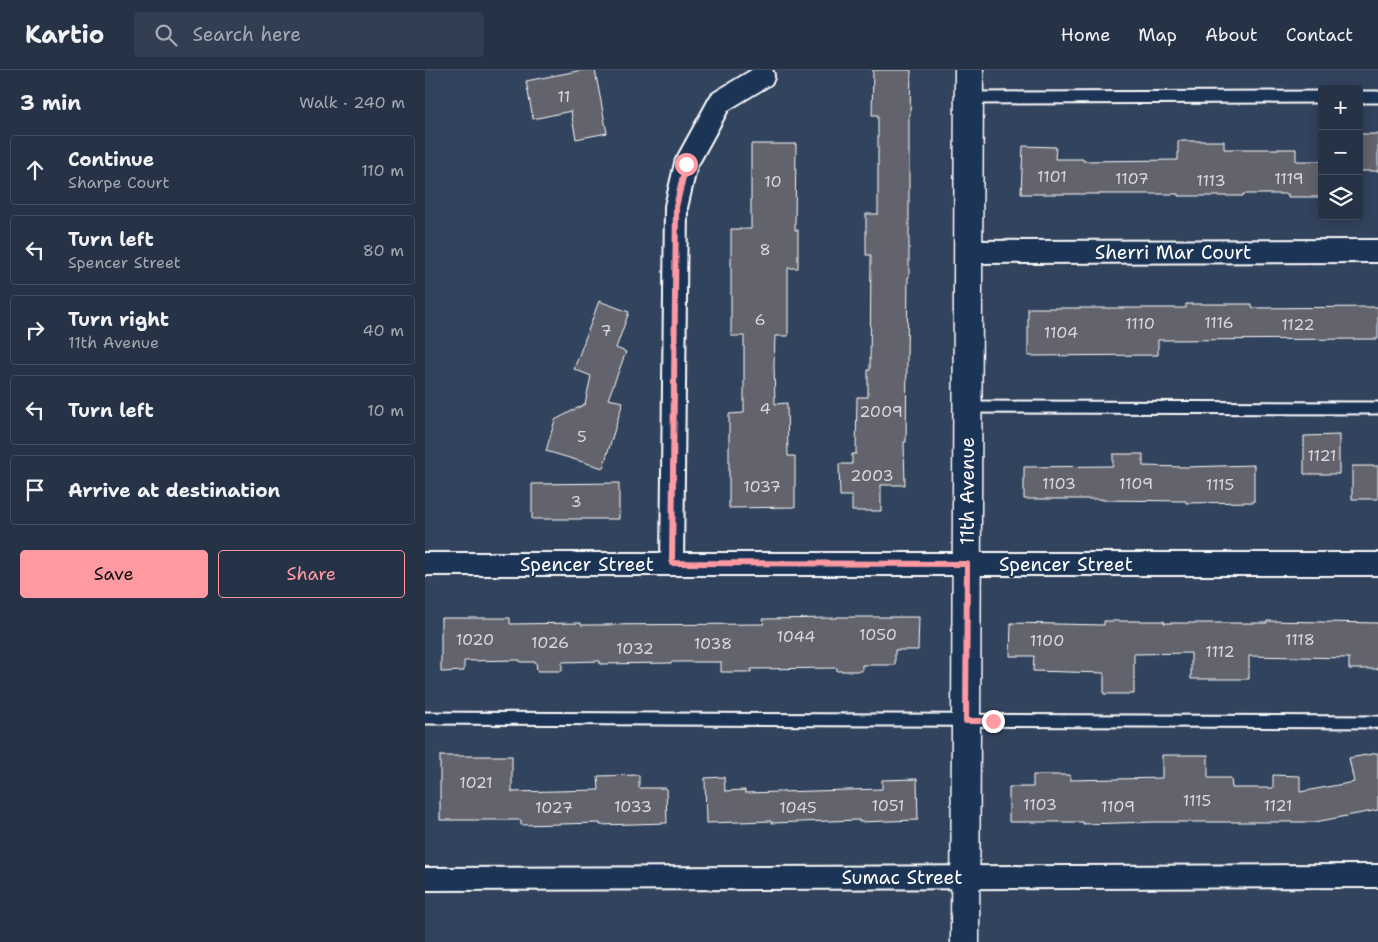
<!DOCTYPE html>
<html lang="en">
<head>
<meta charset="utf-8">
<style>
	body { margin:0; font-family:"Shantell Sans",sans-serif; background:#323e51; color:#f1f3f6 }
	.controls { position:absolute; right:15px; top:15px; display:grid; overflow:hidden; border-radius:5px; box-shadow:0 2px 12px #0003 }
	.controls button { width:45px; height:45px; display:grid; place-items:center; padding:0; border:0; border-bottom:1px solid #424d5f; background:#263246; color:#f1f3f6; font:25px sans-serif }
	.stop { position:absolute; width:15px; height:15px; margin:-11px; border:4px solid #ff9aa2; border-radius:50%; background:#fff }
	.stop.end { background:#ff9aa2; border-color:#fff; box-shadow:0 1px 5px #0008 }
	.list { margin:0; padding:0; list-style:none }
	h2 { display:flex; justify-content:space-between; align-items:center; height:65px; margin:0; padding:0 20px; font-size:21px }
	h2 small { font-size:16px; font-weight:400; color:#a4aab3 }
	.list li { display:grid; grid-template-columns:32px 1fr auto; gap:15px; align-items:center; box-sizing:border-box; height:70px; margin:0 10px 10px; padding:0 10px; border:1px solid #424d5f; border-radius:5px }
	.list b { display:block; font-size:19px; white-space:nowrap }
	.list p { margin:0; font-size:16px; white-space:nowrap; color:#a4aab3 }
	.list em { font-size:16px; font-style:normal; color:#a4aab3 }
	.actions { display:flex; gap:10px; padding:15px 20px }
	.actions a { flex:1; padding:11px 0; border:1px solid #ff9aa2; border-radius:5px; text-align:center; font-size:18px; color:#ff9aa2 }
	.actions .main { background:#ff9aa2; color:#111 }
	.icon { flex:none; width:28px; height:28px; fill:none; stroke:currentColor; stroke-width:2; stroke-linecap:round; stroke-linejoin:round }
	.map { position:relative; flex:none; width:953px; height:872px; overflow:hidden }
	header { display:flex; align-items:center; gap:30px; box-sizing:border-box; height:70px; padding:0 25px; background:#263246; border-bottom:1px solid #424d5f }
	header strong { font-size:24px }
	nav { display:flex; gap:28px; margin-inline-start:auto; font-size:18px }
	.search { width:350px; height:45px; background:#323e51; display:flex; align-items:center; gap:12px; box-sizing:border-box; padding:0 18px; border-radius:5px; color:#a4aab3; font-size:19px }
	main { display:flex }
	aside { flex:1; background:#263246 }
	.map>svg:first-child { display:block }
	.building { fill:#62646c; stroke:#fff }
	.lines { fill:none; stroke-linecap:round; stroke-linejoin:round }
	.service-casing { stroke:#fff; stroke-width:15 }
	.minor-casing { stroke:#fff; stroke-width:26 }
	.tertiary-casing { stroke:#fff; stroke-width:31 }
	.service { stroke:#1d3557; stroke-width:11 }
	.minor { stroke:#1d3557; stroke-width:22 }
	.tertiary { stroke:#1d3557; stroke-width:28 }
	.route { stroke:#ff9aa2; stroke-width:6 }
	.labels { text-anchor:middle; stroke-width:4.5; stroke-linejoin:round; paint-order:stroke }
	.number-label { font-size:16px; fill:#d8d8da }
	.street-label { font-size:19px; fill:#fff; stroke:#1d3557 }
</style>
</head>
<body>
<header>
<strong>Kartio</strong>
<div class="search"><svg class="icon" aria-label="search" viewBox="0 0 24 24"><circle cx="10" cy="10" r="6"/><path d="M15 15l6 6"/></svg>Search here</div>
<nav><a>Home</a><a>Map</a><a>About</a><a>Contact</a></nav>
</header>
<main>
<aside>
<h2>3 min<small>Walk · 240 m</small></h2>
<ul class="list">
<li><svg class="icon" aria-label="ahead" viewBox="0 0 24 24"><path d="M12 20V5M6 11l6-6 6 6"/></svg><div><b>Continue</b><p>Sharpe Court</p></div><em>110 m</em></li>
<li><svg class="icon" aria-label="left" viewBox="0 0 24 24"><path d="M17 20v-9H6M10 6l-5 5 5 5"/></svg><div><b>Turn left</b><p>Spencer Street</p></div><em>80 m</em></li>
<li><svg class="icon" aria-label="right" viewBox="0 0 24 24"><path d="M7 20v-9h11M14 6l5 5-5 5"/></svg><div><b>Turn right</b><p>11th Avenue</p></div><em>40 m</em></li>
<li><svg class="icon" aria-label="left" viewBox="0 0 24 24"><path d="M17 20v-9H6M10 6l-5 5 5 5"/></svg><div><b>Turn left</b></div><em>10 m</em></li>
<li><svg class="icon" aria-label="arrive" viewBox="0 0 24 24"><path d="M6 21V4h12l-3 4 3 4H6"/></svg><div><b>Arrive at destination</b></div></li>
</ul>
<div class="actions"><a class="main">Save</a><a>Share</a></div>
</aside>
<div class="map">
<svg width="953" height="872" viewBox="0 0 953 872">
	<rect width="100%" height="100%" fill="#32435d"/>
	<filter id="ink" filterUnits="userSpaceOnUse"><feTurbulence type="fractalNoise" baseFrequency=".02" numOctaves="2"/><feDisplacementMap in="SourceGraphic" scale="10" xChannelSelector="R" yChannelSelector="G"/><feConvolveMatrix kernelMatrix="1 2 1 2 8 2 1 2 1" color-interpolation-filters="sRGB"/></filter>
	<g filter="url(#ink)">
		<!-- building -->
		<path class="building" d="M 158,0 L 170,0 L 182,63 L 151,69 L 146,41 L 108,49 L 101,11 Z
			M 448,0 L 486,0 L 485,45 L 484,45 L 484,207 L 483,207 L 481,372 L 479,372 L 480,415 L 456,415 L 456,441 L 427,441 L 427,426 L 415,426 L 414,394 L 427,394 L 427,384 L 431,384 L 432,327 L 443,327 L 443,300 L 445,300 L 446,185 L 441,185 L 441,144 L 453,144 L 453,45 L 447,45 Z
			M 934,64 L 953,64 L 953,101 L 934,101 Z
			M 753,71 L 799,71 L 799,79 L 871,79 L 871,91 L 897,91 L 897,127 L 863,127 L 863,124 L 818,124 L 818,126 L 753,126 L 753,124 L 596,124 L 598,76 L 631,77 L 630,89 L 658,89 L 658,91 L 753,90 Z
			M 326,74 L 371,74 L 370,160 L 373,160 L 373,198 L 363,198 L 363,266 L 350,266 L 349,295 L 350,334 L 362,333 L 363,386 L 370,386 L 370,437 L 304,438 L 304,344 L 319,343 L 319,266 L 306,266 L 306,159 L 326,159 Z
			M 174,231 L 204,242 L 191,278 L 201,282 L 183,329 L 198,332 L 178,398 L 121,381 L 130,350 L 160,334 L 166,306 L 149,299 Z
			M 761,234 L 827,234 L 827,238 L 953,237 L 953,269 L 733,270 L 733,285 L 603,286 L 603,238 L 761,238 Z
			M 914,365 L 914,404 L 879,404 L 879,366 Z
			M 688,384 L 718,384 L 718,396 L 761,397 L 829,395 L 829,432 L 761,433 L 761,431 L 677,430 L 677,429 L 599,429 L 599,397 L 688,396 Z
			M 927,396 L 953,396 L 953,429 L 927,429 Z
			M 194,413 L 194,449 L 107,449 L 107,414 Z
			M 412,547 L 494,547 L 493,580 L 470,580 L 470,595 L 437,595 L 437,601 L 412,601 L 412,598 L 326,599 L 326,602 L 296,602 L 296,592 L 246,592 L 246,593 L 175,594 L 175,591 L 137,592 L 137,601 L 112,601 L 111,592 L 95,592 L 95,590 L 39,591 L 39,601 L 16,602 L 16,548 L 85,548 L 85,554 L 156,553 L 156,555 L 339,554 L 338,549 L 412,548 Z
			M 679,551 L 739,551 L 739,553 L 842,553 L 842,551 L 953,553 L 953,599 L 924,599 L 924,588 L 824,586 L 824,609 L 766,609 L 766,583 L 709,584 L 709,624 L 679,624 L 679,603 L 608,601 L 609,586 L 585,586 L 586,553 L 679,555 Z
			M 953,683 L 953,740 L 890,752 L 729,752 L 658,754 L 658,752 L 584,752 L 584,717 L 608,717 L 608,705 L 645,705 L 645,710 L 737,708 L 737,685 L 783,685 L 783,708 L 806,708 L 807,718 L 848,718 L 848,705 L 875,706 L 875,722 L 929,712 L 924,688 Z
			M 15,686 L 87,686 L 87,722 L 174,720 L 173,706 L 214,705 L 214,718 L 241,718 L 242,753 L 175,755 L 175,753 L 96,755 L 96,750 L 15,750 Z
			M 299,707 L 300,721 L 320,720 L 320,723 L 457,719 L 457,710 L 492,709 L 493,750 L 434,752 L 434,750 L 346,753 L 346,751 L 281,753 L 280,708 Z"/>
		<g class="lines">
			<defs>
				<path id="service" d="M 934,27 L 953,27
					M 544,28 L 897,27
					M 543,337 L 953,338
					M 0,648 L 953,652"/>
				<path id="minor" d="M 543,182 L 953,181
					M 247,493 L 251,137 L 261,94 L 295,32 L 338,6
					M 0,494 L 953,494
					M 0,809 L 953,806"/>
				<path id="tertiary" d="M 540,872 L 544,0"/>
			</defs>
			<!-- service casing -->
			<use href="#service" class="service-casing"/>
			<!-- minor casing -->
			<use href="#minor" class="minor-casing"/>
			<!-- tertiary casing -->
			<use href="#tertiary" class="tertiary-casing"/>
			<!-- service -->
			<use href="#service" class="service"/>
			<!-- minor -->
			<use href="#minor" class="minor"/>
			<!-- tertiary -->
			<use href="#tertiary" class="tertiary"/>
		</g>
	</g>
	<g class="lines" filter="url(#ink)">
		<!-- route -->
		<path class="route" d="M 261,94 L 251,137 L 247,493 L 542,494 L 541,651 L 568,651"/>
	</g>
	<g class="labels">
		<!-- number labels -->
		<g class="number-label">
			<text x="139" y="32">11</text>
			<text x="627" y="112">1101</text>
			<text x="707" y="114">1107</text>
			<text x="864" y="114">1119</text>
			<text x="786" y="116">1113</text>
			<text x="348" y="117">10</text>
			<text x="340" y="185">8</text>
			<text x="335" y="255">6</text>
			<text x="794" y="258">1116</text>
			<text x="715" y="259">1110</text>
			<text x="873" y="260">1122</text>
			<text x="181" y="266">7</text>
			<text x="636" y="268">1104</text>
			<text x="340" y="344">4</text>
			<text x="456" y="347">2009</text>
			<text x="157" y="372">5</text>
			<text x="897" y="391">1121</text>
			<text x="447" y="411">2003</text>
			<text x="634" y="419">1103</text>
			<text x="711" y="419">1109</text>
			<text x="795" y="420">1115</text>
			<text x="337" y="422">1037</text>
			<text x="151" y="437">3</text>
			<text x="453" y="570">1050</text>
			<text x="371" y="572">1044</text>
			<text x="50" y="575">1020</text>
			<text x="875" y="575">1118</text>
			<text x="622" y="576">1100</text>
			<text x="125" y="578">1026</text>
			<text x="288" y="579">1038</text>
			<text x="210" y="584">1032</text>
			<text x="795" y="587">1112</text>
			<text x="51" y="718">1021</text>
			<text x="772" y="736">1115</text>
			<text x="615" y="740">1103</text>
			<text x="463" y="741">1051</text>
			<text x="853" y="741">1121</text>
			<text x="208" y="742">1033</text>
			<text x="693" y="742">1109</text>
			<text x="129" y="743">1027</text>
			<text x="373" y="743">1045</text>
		</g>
		<!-- street labels -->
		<g class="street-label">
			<text x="748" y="189">Sherri Mar Court</text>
			<text transform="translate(542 421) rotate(-90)" y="7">11th Avenue</text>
			<text x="162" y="501">Spencer Street</text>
			<text x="641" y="501">Spencer Street</text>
			<text x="477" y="814">Sumac Street</text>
		</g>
	</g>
</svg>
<div class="controls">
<button>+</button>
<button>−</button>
<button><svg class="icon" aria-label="layers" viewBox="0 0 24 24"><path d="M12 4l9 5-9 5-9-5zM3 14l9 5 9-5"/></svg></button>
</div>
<div class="stop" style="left:261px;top:94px"></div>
<div class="stop end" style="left:568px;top:651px"></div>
</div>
</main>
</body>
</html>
